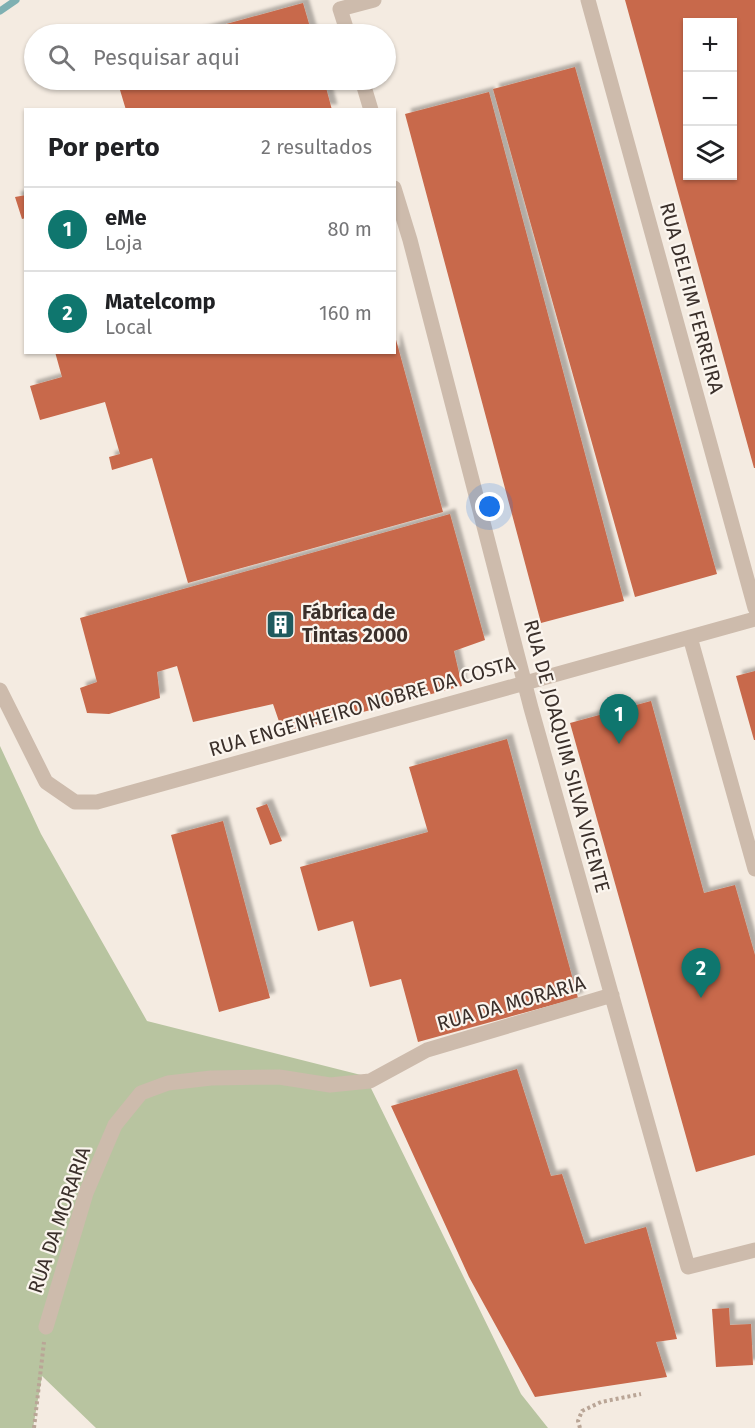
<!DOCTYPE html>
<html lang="pt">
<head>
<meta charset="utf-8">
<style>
	body { margin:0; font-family:"Fira Sans",sans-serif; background:#f2f2f2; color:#202124 }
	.controls { position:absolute; right:18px; top:18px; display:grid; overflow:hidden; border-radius:0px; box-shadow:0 2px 4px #0004 }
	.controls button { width:54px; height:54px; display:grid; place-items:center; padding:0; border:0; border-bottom:2px solid #e0e0e0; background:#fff; color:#202124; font:30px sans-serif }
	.you { position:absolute; left:490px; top:507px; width:21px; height:21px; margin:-15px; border:4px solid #fff; border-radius:50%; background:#1a73e8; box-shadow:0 0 0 9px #1a73e833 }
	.badge { display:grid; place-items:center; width:39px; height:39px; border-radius:50%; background:#0f766e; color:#fff; font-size:20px; font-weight:700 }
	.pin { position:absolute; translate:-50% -50px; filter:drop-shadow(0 2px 3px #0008) }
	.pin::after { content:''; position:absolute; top:32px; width:21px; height:18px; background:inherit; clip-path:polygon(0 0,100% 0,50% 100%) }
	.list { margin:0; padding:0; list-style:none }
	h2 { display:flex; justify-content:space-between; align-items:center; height:78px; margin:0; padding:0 24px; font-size:26px }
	h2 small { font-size:20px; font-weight:400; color:#757577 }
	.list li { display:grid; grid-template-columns:39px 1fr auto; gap:18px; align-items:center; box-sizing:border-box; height:84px; padding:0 24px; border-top:2px solid #e0e0e0 }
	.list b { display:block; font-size:22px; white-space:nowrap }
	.list p { margin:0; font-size:20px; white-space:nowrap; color:#757577 }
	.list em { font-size:20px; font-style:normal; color:#757577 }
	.icon { flex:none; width:33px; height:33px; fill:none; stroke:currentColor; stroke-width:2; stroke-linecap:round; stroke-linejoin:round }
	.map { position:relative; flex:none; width:755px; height:1428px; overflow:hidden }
	.search { position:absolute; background:#fff; box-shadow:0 2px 4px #0004; left:24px; top:24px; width:372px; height:66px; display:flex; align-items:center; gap:15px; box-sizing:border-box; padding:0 21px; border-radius:33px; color:#757577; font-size:22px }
	.panel { position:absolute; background:#fff; box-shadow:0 2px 4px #0004; left:24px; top:108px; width:372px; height:246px; border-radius:0px }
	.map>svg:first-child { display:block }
	.green { fill:#b8c4a0 }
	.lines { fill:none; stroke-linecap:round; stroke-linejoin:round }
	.stream { stroke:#7fb0b2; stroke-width:7 }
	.building { fill:#c8694b; fill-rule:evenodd; filter:url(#shadow) }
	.path { stroke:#b9a596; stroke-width:4; stroke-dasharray:3 3; stroke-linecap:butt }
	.minor { stroke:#cdbbac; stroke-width:15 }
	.labels { text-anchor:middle; stroke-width:4.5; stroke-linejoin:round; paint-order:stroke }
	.street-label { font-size:20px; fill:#3b302b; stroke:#fbf5ee }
	.poi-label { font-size:20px; font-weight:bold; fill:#3b302b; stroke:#fbf5ee; text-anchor:start }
</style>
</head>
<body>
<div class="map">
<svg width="755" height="1428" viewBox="0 0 755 1428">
	<defs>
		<filter id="shadow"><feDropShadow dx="5.5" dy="-5.5" stdDeviation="1.5" flood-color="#0004"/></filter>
	</defs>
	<rect width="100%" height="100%" fill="#f4ebe1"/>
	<!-- green -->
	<path class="green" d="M 0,746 L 41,834 L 147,1021 L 365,1076 L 521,1394 L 548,1428 L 96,1428 L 42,1376 L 33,1428 L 0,1428 Z"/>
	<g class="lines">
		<!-- stream -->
		<path class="stream" d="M 0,11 L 16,0"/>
	</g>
	<!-- building -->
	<path class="building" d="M 625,0 L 755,0 L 755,468 L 754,468 ZM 688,22 L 732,22 L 732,176 L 688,176 Z
		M 303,3 L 312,34 L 190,34 Z
		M 575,67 L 717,574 L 635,597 L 493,89 Z
		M 117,80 L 324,80 L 332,110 L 126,110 Z
		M 489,92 L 624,601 L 541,623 L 405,114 Z
		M 26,195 L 26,218 L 22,219 L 15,197 Z
		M 395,336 L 443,512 L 188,583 L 152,458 L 112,470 L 109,457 L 120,454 L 105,402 L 40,420 L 30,386 L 62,377 L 55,352 L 394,352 Z
		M 450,514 L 485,640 L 454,651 L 462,686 L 283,733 L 273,704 L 193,722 L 177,666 L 157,672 L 160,698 L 109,714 L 87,713 L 80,688 L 97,682 L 80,618 Z
		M 755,671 L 755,740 L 754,740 L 736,676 Z
		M 651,701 L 704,893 L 735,885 L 755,955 L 755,1155 L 696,1172 L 570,723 Z
		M 507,739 L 578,998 L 418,1042 L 401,979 L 370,987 L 353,921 L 318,931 L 300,867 L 428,832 L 409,767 Z
		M 267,804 L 282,841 L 270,845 L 256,808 Z
		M 223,821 L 270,998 L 219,1012 L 171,835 Z
		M 517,1069 L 551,1176 L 562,1174 L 585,1244 L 646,1227 L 677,1339 L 656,1342 L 667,1377 L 535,1397 L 469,1277 L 391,1106 Z
		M 729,1308 L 730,1325 L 751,1324 L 753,1365 L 716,1367 L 712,1309 Z"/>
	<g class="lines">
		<!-- path -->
		<path class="path" d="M 34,1428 L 44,1342
			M 580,1428 L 578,1421 L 582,1411 L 601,1402 L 641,1394"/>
		<!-- minor -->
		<path class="minor" d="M 588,0 L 755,608
			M 348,34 L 340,9 L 374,0
			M 362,80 L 371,110
			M 394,188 L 410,240 L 531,708 L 688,1267 L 755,1250
			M 690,637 L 755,869
			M 0,690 L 46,782 L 75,802 L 97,802 L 755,619
			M 46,1327 L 86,1193 L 115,1125 L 141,1093 L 168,1083 L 211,1078 L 279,1077 L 330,1085 L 370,1081 L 427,1050 L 612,995"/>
	</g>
	<!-- icons -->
	<defs>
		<symbol id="building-square" viewBox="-11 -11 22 22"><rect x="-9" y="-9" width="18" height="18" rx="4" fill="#1f5a5e" stroke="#fbf5ee"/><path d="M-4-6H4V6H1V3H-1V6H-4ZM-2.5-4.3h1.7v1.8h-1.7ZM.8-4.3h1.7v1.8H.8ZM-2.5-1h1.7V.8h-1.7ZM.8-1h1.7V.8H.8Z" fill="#fff"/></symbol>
	</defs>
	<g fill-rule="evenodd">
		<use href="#building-square" x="264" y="608" width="33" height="33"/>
	</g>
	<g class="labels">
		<!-- street labels -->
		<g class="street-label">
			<text transform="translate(692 298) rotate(75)" y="7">RUA DELFIM FERREIRA</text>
			<text transform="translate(362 706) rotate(-16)" y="7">RUA ENGENHEIRO NOBRE DA COSTA</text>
			<text transform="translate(567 756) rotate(75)" y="7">RUA DE JOAQUIM SILVA VICENTE</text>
			<text transform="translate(511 1003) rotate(-16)" y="7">RUA DA MORARIA</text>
			<text transform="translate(59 1220) rotate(-71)" y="7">RUA DA MORARIA</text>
		</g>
		<!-- poi labels -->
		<g class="poi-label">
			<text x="302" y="619">Fábrica de<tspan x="302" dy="23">Tintas 2000</tspan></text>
		</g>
	</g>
</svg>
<div class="controls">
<button>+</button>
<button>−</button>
<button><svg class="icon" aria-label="layers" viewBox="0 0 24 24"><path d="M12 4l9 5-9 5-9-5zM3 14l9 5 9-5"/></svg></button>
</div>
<div class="you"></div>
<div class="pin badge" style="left:619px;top:744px">1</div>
<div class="pin badge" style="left:701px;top:998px">2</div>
<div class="search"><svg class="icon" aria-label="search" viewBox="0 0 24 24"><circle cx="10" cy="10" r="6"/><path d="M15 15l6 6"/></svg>Pesquisar aqui</div>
<section class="panel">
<h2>Por perto<small>2 resultados</small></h2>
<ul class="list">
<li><span class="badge">1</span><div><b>eMe</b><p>Loja</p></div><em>80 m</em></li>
<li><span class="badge">2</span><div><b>Matelcomp</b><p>Local</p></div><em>160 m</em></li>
</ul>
</section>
</div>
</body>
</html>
